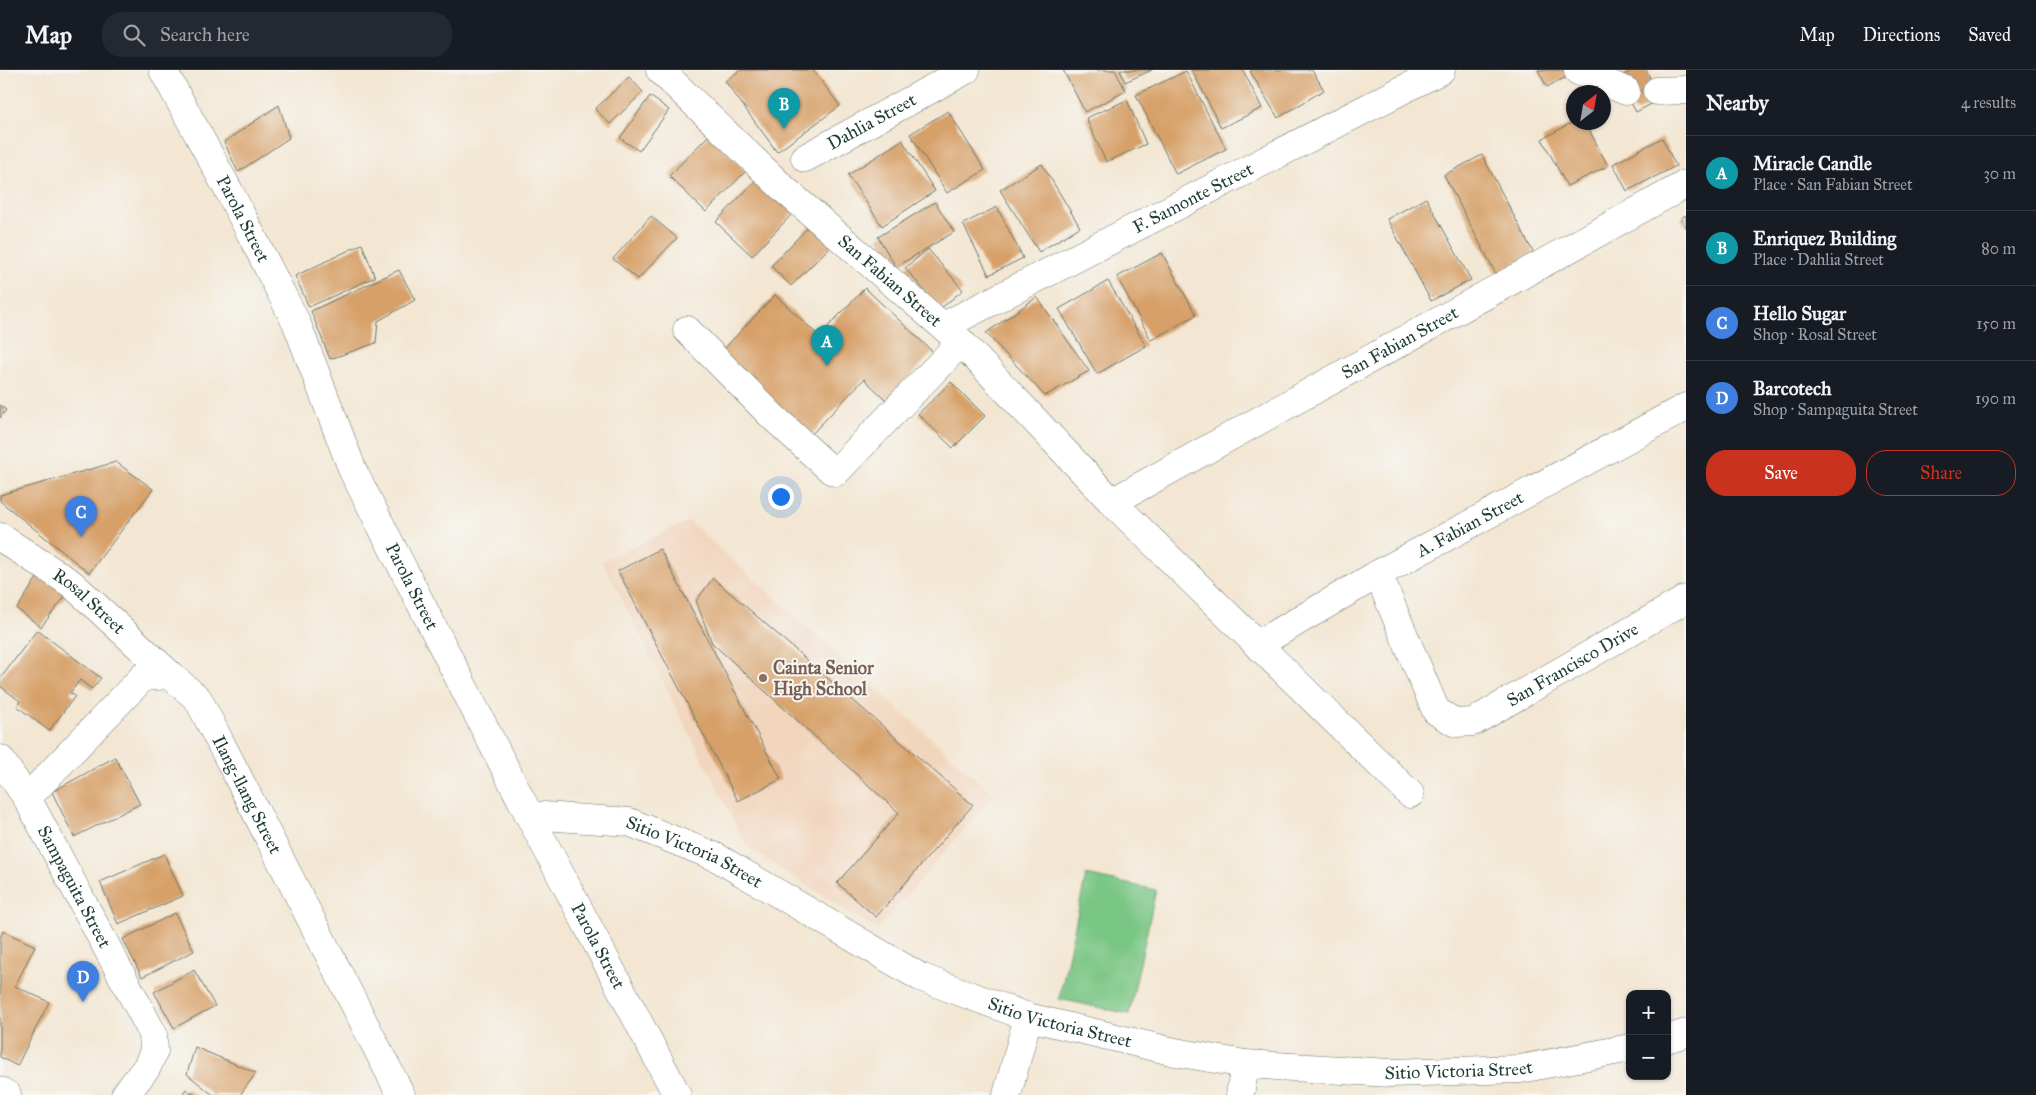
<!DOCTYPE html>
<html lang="en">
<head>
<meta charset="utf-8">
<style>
	body { margin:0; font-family:"IM FELL Great Primer",serif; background:#242831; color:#f1f3f6 }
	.controls { position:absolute; right:15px; bottom:15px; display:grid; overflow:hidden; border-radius:10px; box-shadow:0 1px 4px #0004 }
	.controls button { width:45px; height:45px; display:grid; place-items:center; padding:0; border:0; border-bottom:1px solid #363941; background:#171b24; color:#f1f3f6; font:25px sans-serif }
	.compass { position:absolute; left:1566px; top:15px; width:45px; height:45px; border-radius:50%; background:#171b24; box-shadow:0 1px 4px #0004; rotate:31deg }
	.you { position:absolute; left:780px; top:426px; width:18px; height:18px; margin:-12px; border:4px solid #fff; border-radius:50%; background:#1a73e8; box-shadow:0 0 0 8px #1a73e833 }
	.badge { display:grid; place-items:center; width:32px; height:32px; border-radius:50%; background:#c8321e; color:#fff; font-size:16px; font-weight:700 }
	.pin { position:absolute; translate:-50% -41px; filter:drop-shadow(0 1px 2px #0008) }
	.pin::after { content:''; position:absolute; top:26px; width:18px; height:15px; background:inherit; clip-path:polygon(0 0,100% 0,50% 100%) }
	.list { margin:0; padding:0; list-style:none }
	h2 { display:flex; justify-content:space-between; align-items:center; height:65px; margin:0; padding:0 20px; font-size:21px }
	h2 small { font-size:16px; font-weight:400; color:#9ea1a6 }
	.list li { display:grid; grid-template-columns:32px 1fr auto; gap:15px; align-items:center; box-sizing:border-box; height:75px; padding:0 20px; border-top:1px solid #363941 }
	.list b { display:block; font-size:19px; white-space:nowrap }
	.list p { margin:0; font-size:16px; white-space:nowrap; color:#9ea1a6 }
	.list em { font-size:16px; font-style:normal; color:#9ea1a6 }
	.actions { display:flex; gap:10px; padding:15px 20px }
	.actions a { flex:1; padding:11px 0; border:1px solid #c8321e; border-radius:20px; text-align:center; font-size:18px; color:#c8321e }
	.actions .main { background:#c8321e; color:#fff }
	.icon { flex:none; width:28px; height:28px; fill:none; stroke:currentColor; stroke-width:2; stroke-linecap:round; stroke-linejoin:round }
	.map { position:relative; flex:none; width:1686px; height:1025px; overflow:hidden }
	header { display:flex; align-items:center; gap:30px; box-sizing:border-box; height:70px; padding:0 25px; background:#171b24; border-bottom:1px solid #363941 }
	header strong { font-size:24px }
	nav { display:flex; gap:28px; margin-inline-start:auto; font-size:18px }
	.search { width:350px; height:45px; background:#242831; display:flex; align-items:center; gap:12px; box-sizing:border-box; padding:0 18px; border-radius:20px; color:#9ea1a6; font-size:19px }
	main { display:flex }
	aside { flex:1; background:#171b24 }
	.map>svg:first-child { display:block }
	.built { fill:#f2d5bd }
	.green { fill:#7ac685; stroke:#4c825c }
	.building { fill:#d7a069 }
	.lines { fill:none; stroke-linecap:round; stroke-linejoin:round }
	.minor-casing { stroke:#69786b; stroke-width:29 }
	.minor { stroke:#fff; stroke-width:28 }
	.education-dot { fill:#8d6e63; stroke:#f6f6f2; stroke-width:2 }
	.labels { text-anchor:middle; stroke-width:4; stroke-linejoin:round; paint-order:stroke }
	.street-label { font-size:18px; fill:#1f3d34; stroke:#f6f6f2 }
	.education-label { font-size:18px; font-weight:bold; fill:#785e54; stroke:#f6f6f2; text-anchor:start }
</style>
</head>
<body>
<header>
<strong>Map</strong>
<div class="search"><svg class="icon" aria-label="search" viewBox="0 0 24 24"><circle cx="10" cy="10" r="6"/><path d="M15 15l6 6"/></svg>Search here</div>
<nav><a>Map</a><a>Directions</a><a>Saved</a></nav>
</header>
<main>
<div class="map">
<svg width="1686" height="1025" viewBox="0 0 1686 1025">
	<rect width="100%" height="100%" fill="#f6f6f2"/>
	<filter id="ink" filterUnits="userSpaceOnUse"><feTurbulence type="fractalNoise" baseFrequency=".02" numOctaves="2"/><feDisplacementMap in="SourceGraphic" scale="10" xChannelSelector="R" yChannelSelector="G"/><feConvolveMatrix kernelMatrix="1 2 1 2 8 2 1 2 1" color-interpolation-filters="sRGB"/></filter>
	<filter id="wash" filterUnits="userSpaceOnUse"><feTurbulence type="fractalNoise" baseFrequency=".0096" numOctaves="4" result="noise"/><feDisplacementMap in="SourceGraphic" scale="20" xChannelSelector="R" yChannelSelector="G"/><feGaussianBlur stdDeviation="1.12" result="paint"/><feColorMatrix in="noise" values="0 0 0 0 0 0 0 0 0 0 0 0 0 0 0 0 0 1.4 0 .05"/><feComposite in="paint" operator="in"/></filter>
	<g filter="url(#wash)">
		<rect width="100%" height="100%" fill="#f3e6d2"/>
		<!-- built -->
		<path class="built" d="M 689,451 L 994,725 L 877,860 L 747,777 L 602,491 Z"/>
		<!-- green -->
		<path class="green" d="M 1086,805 L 1156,820 L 1129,944 L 1059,929 Z"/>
		<g id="blocks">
			<!-- building -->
			<path class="building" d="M 740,0 L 813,0 L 840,36 L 777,82 L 725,11 Z
				M 1063,0 L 1115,0 L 1126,21 L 1085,42 Z
				M 1120,0 L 1152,0 L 1125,12 Z
				M 1192,0 L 1243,0 L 1262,38 L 1221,58 Z
				M 1252,0 L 1312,0 L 1324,20 L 1278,48 L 1250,1 Z
				M 1538,0 L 1580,0 L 1547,17 Z
				M 1633,0 L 1646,0 L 1661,29 L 1636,42 L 1618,8 Z
				M 1186,1 L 1226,79 L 1176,104 L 1136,25 Z
				M 629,7 L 643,22 L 610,54 L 595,39 Z
				M 650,26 L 669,40 L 639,81 L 620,68 Z
				M 1127,30 L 1146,74 L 1106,92 L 1086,48 Z
				M 279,35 L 289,68 L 238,102 L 224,72 Z
				M 948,41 L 985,100 L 947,123 L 910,64 Z
				M 1573,52 L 1585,52 L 1608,96 L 1567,116 L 1542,69 Z
				M 709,65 L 746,101 L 706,142 L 669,106 Z
				M 1662,68 L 1676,96 L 1627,121 L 1613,94 Z
				M 902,70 L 935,121 L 882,156 L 848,105 Z
				M 1482,85 L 1534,184 L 1496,204 L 1444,105 Z
				M 1042,94 L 1080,157 L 1039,182 L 1000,120 Z
				M 758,108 L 794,142 L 752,186 L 716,152 Z
				M 1426,128 L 1471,210 L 1431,231 L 1387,149 Z
				M 935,132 L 954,162 L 896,197 L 878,167 Z
				M 997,137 L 1023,188 L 989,205 L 963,154 Z
				M 1686,145 L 1686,158 L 1681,148 Z
				M 651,146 L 677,168 L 638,209 L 613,189 Z
				M 811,154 L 832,175 L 791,216 L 771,196 Z
				M 362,174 L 375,207 L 309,237 L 295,206 Z
				M 928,179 L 963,220 L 940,239 L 905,198 Z
				M 1162,183 L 1196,245 L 1151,270 L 1117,207 Z
				M 399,200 L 415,230 L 378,251 L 376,273 L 330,289 L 311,241 Z
				M 1108,211 L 1146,276 L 1097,304 L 1059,239 Z
				M 865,218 L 933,282 L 887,331 L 864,309 L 809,367 L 720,283 L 775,225 L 819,266 Z
				M 1037,227 L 1089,301 L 1045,326 L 986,263 Z
				M 951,312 L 985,346 L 953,378 L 918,344 Z
				M 0,335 L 6,340 L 0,348 Z
				M 116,392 L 153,419 L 89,503 L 0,431 L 0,425 Z
				M 660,479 L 781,709 L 738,731 L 618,501 Z
				M 42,500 L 68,523 L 41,557 L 17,539 Z
				M 713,508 L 973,735 L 876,847 L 837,813 L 899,743 L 712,573 L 696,531 Z
				M 37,560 L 101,608 L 92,619 L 80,610 L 70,623 L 75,626 L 49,661 L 17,636 L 20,631 L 0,616 L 0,609 Z
				M 115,687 L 140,734 L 74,767 L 52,722 Z
				M 164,784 L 183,826 L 118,854 L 100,812 Z
				M 175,843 L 194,881 L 142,907 L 123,869 Z
				M 3,861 L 35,876 L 15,916 L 49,932 L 17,996 L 0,987 L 0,868 Z
				M 194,900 L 215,936 L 174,958 L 154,922 Z
				M 195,977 L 256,1003 L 240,1025 L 213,1025 L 187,1004 Z
				M 186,1019 L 195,1025 L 182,1025 Z"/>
		</g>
	</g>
	<g filter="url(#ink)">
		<use href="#blocks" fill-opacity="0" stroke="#69786b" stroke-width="1"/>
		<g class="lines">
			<defs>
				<g id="minor">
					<path id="s1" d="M 163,0 L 230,123 L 296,252 L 353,401 L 529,745 L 677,1025"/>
					<path id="s2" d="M 660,0 L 785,120 L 961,272 L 1112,432 L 1410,724"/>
					<path d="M 1578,1 L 1626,21"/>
					<path d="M 1657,21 L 1686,20"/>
					<path id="s3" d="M 805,88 L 966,0"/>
					<path id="s4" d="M 944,256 L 1441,0"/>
					<path d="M 687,260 L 772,346 L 831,400 L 836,402 L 961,272"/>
					<path id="s5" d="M 1112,432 L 1686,114"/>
					<path id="s6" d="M 0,467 L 72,514 L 170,605 L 198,629 L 401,1025"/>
					<path id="s7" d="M 1378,504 L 1436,641 L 1456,653 L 1473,652 L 1686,529"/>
					<path id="s8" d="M 1257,575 L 1378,504 L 1686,337"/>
					<path id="s9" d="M 0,689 L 27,728 L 153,964 L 154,981 L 147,997 L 125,1025"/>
					<path d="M 27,728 L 143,607 L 170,605"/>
					<path id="s10" d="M 529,745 L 629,752 L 716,787 L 920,907 L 1028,947 L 1175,982 L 1245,994 L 1390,1003 L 1520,999 L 1630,978"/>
					<path d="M 1667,969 L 1686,963"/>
					<path d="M 0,1021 L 7,1025"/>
					<path d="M 1007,1025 L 1028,947"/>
					<path d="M 1240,1025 L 1245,994"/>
				</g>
			</defs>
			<!-- minor casing -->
			<use href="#minor" class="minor-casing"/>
			<!-- minor -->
			<use href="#minor" class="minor"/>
		</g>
	</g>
	<!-- markers -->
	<circle class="education-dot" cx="763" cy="608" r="5"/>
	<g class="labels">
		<!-- street labels -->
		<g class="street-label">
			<text dy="6" stroke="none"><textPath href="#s3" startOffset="76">Dahlia Street</textPath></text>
			<text dy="6" stroke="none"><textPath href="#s4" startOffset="280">F. Samonte Street</textPath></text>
			<text dy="6" stroke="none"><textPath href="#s1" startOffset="169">Parola Street</textPath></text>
			<text dy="6" stroke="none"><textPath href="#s2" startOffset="312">San Fabian Street</textPath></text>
			<text dy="6" stroke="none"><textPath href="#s5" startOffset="329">San Fabian Street</textPath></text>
			<text dy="6" stroke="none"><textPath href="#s8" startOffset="245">A. Fabian Street</textPath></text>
			<text dy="6" stroke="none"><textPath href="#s1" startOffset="574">Parola Street</textPath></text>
			<text dy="6" stroke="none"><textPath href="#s6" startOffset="110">Rosal Street</textPath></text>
			<text dy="6" stroke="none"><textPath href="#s7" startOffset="304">San Francisco Drive</textPath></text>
			<text dy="6" stroke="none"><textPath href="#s6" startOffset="364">Ilang-llang Street</textPath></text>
			<text dy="6" stroke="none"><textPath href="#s10" startOffset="172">Sitio Victoria Street</textPath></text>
			<text dy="6" stroke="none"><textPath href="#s9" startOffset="148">Sampaguita Street</textPath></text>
			<text dy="6" stroke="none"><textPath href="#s1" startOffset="979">Parola Street</textPath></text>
			<text dy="6" stroke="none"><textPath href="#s10" startOffset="578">Sitio Victoria Street</textPath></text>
			<text dy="6" stroke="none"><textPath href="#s10" startOffset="982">Sitio Victoria Street</textPath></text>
		</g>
		<!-- education labels -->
		<g class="education-label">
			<text x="773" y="604">Cainta Senior<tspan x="773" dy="21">High School</tspan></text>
		</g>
	</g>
</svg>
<div class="controls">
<button>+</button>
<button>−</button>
</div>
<svg class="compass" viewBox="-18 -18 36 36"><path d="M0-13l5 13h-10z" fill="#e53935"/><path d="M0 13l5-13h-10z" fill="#9ea1a6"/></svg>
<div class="you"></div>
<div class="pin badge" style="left:827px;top:296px;background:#0f9aa8">A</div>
<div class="pin badge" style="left:784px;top:59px;background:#0f9aa8">B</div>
<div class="pin badge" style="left:81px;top:467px;background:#3f7fe0">C</div>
<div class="pin badge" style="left:83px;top:932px;background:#3f7fe0">D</div>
</div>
<aside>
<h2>Nearby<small>4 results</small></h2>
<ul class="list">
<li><span class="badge" style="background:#0f9aa8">A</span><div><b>Miracle Candle</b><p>Place · San Fabian Street</p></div><em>30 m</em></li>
<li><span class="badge" style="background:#0f9aa8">B</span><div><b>Enriquez Building</b><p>Place · Dahlia Street</p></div><em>80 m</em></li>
<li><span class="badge" style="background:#3f7fe0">C</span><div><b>Hello Sugar</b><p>Shop · Rosal Street</p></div><em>150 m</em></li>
<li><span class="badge" style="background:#3f7fe0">D</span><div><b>Barcotech</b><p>Shop · Sampaguita Street</p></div><em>190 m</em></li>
</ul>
<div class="actions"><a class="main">Save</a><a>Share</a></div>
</aside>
</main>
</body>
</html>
